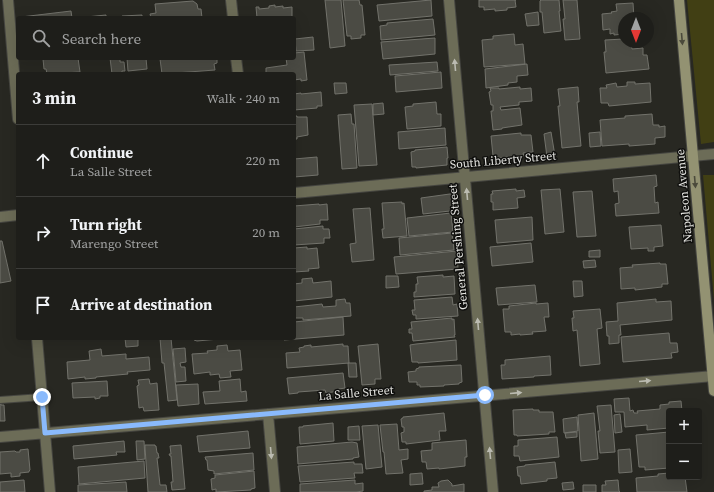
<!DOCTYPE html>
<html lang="en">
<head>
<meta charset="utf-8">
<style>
	body { margin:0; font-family:"Source Serif 4",serif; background:#2b2b27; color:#f1f3f6 }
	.controls { position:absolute; right:12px; bottom:12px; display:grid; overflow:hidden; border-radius:4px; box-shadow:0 4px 16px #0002 }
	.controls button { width:36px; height:36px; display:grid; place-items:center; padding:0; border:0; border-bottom:1px solid #3c3c39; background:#1e1e1a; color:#f1f3f6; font:20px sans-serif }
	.compass { position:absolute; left:618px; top:12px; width:36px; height:36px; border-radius:50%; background:#1e1e1a; box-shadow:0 4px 16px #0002; rotate:180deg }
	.stop { position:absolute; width:12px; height:12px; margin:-9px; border:3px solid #8abafc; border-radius:50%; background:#fff }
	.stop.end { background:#8abafc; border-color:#fff; box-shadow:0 1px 4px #0008 }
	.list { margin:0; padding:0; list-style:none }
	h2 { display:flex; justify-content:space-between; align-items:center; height:52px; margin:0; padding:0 16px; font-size:17px }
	h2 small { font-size:13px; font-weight:400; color:#a1a2a2 }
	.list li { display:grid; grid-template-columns:26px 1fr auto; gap:12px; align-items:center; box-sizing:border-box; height:72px; padding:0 16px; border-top:1px solid #3c3c39 }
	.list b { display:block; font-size:15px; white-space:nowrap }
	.list p { margin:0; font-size:13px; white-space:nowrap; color:#a1a2a2 }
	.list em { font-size:13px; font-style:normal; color:#a1a2a2 }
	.icon { flex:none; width:22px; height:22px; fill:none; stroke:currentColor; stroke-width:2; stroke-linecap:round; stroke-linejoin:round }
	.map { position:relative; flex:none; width:714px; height:492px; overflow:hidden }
	.search { position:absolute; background:#1e1e1a; box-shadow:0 4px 16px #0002; left:16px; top:16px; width:280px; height:44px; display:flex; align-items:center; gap:10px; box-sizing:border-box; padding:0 14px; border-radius:4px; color:#a1a2a2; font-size:15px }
	.panel { position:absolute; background:#1e1e1a; box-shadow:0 4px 16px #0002; left:16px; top:72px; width:280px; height:268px; border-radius:4px }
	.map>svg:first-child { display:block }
	.green { fill:#413f14 }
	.building { fill:#4b4b44; stroke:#72726b }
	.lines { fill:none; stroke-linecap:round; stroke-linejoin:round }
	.service-casing { stroke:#464641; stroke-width:8 }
	.minor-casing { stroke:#464641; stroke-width:12 }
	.secondary-casing { stroke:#464641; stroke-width:12 }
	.service { stroke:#6c6c57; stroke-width:6 }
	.minor { stroke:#6c6c57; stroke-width:10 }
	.secondary { stroke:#939272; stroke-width:10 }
	.oneway { fill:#4b4a3b }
	.oneway2 { fill:#bbbbb1 }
	.route { stroke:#8abafc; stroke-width:5 }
	.labels { text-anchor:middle; stroke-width:3; stroke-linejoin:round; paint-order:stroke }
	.street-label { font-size:12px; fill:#e5e5e1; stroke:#10100e }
</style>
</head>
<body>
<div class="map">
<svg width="714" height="492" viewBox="0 0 714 492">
	<rect width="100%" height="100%" fill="#282822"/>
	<!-- green -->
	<path class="green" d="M 687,0 L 714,0 L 714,142 L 701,144 Z
		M 703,175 L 714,175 L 714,300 Z"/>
	<!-- building -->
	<path class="building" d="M 325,0 L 341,0 L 345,46 L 330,48 Z
		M 343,0 L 359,0 L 360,5 L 362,5 L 365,35 L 361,35 L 361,38 L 351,39 L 351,36 L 347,36 Z
		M 431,0 L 432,16 L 379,21 L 377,5 Z
		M 479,0 L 516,0 L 515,0 L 516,7 L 507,8 L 507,10 L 495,11 L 495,9 L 484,10 L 484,7 L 479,7 Z
		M 541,0 L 559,0 L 560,11 L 559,11 L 561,31 L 544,33 L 542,12 L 540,12 L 540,1 Z
		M 563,0 L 577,0 L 580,39 L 565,40 L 563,19 L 565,19 Z
		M 193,1 L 197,4 L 198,9 L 201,9 L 202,18 L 151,18 L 150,14 L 156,13 L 155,4 Z
		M 633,3 L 634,18 L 624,18 L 624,34 L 614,35 L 614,33 L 610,34 L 610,29 L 603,30 L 602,14 L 612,13 L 611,12 L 617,11 L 616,4 Z
		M 275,5 L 275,7 L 283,6 L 283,8 L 292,7 L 292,18 L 257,18 L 256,7 L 259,7 L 259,9 L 269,8 L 269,6 Z
		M 71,11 L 72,18 L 21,18 L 21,17 Z
		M 538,12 L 539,25 L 527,26 L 525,14 Z
		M 106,15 L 106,18 L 116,17 L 116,18 L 86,18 L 86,17 Z
		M 142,15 L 142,18 L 123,18 L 122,16 Z
		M 433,19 L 435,35 L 381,40 L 380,26 L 387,25 L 387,23 Z
		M 514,34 L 515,45 L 523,44 L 525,64 L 484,67 L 482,40 L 493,39 L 493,36 Z
		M 313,37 L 314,50 L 296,51 L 295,39 Z
		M 435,38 L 435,54 L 383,59 L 381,42 Z
		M 624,39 L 624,42 L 631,42 L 632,49 L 643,48 L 643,55 L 647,55 L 649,69 L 606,73 L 604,52 L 606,52 L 605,40 Z
		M 304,52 L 307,80 L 301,81 L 301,79 L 294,80 L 294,82 L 294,74 L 266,74 L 266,68 L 287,65 L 286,58 L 294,58 L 294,53 Z
		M 56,58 L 78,58 L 80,72 L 47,74 L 46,69 L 44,69 L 43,59 Z
		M 110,58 L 120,58 L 120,62 L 124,62 L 125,71 L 122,71 L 122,74 L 112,74 Z
		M 127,58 L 146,58 L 147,69 L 128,71 Z
		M 172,58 L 217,58 L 217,63 L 214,64 L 215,70 L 162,74 L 160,59 Z
		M 437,62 L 438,71 L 390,75 L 389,65 Z
		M 527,64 L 528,75 L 517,76 L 517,82 L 508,83 L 508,85 L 486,88 L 485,69 Z
		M 441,72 L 442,88 L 396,92 L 395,76 Z
		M 627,82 L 635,82 L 635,84 L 650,83 L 651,102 L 609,106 L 608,103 L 601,103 L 600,88 L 607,88 L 606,85 L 616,83 L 617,87 L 627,86 Z
		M 334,83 L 346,83 L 347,93 L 335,94 Z
		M 520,87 L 520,89 L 531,88 L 532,101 L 519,102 L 519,105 L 500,107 L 501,110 L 520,108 L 522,125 L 502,128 L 502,129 L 493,130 L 491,111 L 493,111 L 493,105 L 491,105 L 489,92 L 491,91 L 490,88 L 499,88 L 499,89 Z
		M 578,87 L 579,102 L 577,102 L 581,146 L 562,148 L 558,106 L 560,106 L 558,89 Z
		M 321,92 L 322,106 L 317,106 L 317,108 L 294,110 L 294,94 L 301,93 L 301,94 Z
		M 436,102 L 437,114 L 441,114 L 441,126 L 407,129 L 405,107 L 413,106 L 413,104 Z
		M 383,103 L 384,114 L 373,115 L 373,104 Z
		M 372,104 L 377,165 L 359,166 L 354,105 Z
		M 351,114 L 352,124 L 354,124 L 357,168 L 342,169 L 338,115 Z
		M 652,114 L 653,125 L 659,125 L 659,127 L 665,126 L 665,137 L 655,138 L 655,144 L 629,146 L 629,144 L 602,146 L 600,120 L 625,118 L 625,116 Z
		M 294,116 L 297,116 L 297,117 L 307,117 L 308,135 L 297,137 L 297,139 L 294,139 Z
		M 445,128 L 446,145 L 399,149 L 398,132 Z
		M 551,132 L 555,156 L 547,157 L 544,134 Z
		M 600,132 L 601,146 L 590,147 L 589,133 Z
		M 521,133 L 521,135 L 531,135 L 533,152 L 523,153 L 524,156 L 497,158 L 497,156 L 493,156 L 491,136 Z
		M 447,147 L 448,158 L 447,158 L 447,165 L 416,168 L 416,167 L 412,167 L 411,152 L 415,151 L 415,150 Z
		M 317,157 L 318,175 L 294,177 L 294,159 Z
		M 656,175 L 657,186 L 654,187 L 655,203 L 658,202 L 659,213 L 616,216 L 615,204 L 619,203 L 618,191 L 614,192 L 613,179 Z
		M 516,189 L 516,191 L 524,190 L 525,197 L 517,198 L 518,208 L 493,210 L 493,202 L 491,202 L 491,194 L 493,194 L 492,191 Z
		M 560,189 L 564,232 L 545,234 L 541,190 Z
		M 592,191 L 596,236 L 577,237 L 573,192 Z
		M 457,193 L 459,210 L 423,214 L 421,198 Z
		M 402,202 L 402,204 L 404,203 L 407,236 L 383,238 L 382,229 L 384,229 L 382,203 Z
		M 319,204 L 319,205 L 327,204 L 328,220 L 320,220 L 320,224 L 294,227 L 294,206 Z
		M 370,208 L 374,260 L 352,262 L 350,244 L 356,243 L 353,209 Z
		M 451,213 L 453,232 L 409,236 L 407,218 Z
		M 532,217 L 533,240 L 497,243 L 495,220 Z
		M 661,225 L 663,246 L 654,247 L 654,251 L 648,251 L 648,248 L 631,249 L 629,227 Z
		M 323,226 L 323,229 L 329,229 L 330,238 L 324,238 L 324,243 L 294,245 L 294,229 Z
		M 452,233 L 454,250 L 400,255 L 399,238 Z
		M 0,241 L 2,241 L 11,281 L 0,283 Z
		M 531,243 L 533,262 L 492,266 L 490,247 Z
		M 307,247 L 307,249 L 317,248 L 319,268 L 308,269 L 309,271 L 294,272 L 294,248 Z
		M 600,250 L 600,257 L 589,257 L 589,251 Z
		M 457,251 L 458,269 L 396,274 L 394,257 Z
		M 595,260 L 596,267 L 584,268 L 583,261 Z
		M 660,263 L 660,264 L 666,264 L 668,284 L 662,284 L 662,287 L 635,290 L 635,288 L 621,289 L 620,268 L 633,267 L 632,265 Z
		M 443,275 L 443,277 L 454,276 L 455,294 L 414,297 L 414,292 L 416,292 L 416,284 L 418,284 L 417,277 Z
		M 386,276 L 398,276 L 399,287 L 386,288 Z
		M 312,278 L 313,283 L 331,281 L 332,297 L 294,301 L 294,284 L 302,283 L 302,279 Z
		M 573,281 L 582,281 L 583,296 L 574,297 Z
		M 535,285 L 537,302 L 498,305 L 496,288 Z
		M 452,297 L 453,305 L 457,304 L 458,316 L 416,319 L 416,315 L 413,315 L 412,310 L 415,310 L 414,300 Z
		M 345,299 L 346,303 L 350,303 L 351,316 L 303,320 L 303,318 L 294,318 L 294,307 L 322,304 L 323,307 L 336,306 L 336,300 Z
		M 656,299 L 656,302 L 671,301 L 672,320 L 620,325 L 621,335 L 619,335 L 619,343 L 609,344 L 609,336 L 607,336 L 606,322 L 618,321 L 617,303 Z
		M 536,303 L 536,304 L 548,303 L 549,317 L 544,317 L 546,331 L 532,332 L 533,334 L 520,335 L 520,334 L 511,335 L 511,332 L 505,332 L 503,309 L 509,309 L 509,306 Z
		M 600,309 L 602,328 L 597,329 L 600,364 L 580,366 L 577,330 L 573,331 L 572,318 L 574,318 L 573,311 Z
		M 343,317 L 344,335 L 284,340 L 284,338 L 294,338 L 294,322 Z
		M 452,318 L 452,320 L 454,319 L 455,335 L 454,335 L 455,337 L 413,341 L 412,333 L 409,333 L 409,329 L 412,329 L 411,322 Z
		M 669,333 L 670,343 L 677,343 L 678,352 L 671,353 L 672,358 L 623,362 L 621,337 Z
		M 125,338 L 138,338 L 138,346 L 126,347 Z
		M 160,338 L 171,338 L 177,400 L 168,401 L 164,363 L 162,363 Z
		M 194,338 L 230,338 L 197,341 L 194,340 Z
		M 456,340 L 457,360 L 418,363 L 418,362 L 412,362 L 410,345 L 416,344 Z
		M 343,344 L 343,346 L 348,346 L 349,363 L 287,368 L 286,353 L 300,352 L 299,348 L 304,347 L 304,346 L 311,345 L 311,347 Z
		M 378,344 L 381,379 L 375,379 L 375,384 L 362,385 L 358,346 Z
		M 227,345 L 228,351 L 240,350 L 242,370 L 230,371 L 231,377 L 220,378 L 219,374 L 210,375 L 210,372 L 194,374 L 192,354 L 208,353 L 207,351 L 217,350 L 217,346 Z
		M 185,348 L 186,362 L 180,363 L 181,367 L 185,367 L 186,381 L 176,382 L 173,349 Z
		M 101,349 L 102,356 L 126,354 L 126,359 L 149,357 L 150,370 L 127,372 L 128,374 L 96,377 L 96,378 L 85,379 L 85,377 L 68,379 L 67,362 L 90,360 L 89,351 Z
		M 550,356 L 551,375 L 534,376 L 534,377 L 502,379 L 501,365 L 505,365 L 505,360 Z
		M 348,363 L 356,363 L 357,377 L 349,377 Z
		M 461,365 L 462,382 L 459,383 L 459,384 L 444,385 L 444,386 L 420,387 L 420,385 L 417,385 L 417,382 L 409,382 L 408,372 L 416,371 L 416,369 L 419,368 L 419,367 Z
		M 343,373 L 345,388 L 339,389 L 339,391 L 326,393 L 325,390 L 298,392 L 298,393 L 289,394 L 287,378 Z
		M 149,379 L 150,384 L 157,383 L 159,410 L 144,411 L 143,407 L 139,408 L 137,386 L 139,385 L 138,380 Z
		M 240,379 L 241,392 L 246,391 L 247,401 L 205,404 L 203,392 L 220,391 L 219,381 Z
		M 107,381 L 108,396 L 100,396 L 100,398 L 95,399 L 95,397 L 73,398 L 72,383 Z
		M 198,384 L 199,404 L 178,406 L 176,385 Z
		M 629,398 L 630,411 L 633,410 L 634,413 L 638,413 L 637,411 L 660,409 L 660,405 L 669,404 L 669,402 L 681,401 L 682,411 L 669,411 L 669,428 L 647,430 L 647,425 L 625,427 L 624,412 L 615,412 L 614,399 Z
		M 0,399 L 1,405 L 4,405 L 5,421 L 0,421 Z
		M 611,405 L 615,452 L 600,453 L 598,431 L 600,431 L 597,406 Z
		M 533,409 L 533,410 L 539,410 L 539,412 L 553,412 L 555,432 L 549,432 L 549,434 L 517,436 L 517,435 L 514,435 L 513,410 Z
		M 444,413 L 446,431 L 439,431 L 440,440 L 406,444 L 406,442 L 402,442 L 401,433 L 404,432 L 404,427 L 402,427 L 401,419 L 403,418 L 403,417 Z
		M 594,413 L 598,459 L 581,461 L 578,415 Z
		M 620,414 L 622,432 L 615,433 L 614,415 Z
		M 577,417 L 578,431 L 564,433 L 563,419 Z
		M 333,423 L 334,441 L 300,444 L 299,427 L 303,427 L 303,426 Z
		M 397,424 L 399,450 L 408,449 L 408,459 L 401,460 L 403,473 L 386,474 L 384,452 L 383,452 L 380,425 Z
		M 378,425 L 382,467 L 366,469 L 362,426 Z
		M 359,426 L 360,440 L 348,440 L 348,427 Z
		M 248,431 L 250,448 L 199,452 L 197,436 Z
		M 577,432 L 577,437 L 566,438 L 565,433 Z
		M 669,432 L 669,468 L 645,470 L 645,467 L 639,467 L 636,435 Z
		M 557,437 L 559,457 L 520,461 L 519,456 L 514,456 L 514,446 L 518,446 L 518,440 Z
		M 466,440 L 467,457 L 465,457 L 465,466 L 439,469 L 439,468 L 427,469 L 426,462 L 422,462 L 421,451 L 432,450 L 432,443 Z
		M 124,441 L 125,452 L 116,452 L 117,455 L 74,459 L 73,446 Z
		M 136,441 L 144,441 L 145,459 L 137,460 Z
		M 352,442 L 357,443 L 359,457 L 353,458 L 353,459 L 298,464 L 297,447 Z
		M 145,445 L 155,445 L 155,446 L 156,446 L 157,453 L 158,453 L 159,458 L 157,458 L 160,485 L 166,485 L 167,492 L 148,492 L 145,447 Z
		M 181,445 L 185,489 L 172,490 L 171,482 L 173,482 L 171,456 L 170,456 L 169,454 L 171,454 L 170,446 Z
		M 28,449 L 30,470 L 29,471 L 29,472 L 20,473 L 20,476 L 11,477 L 11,473 L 0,474 L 0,452 L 15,451 L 16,452 L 20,452 L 20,450 Z
		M 630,449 L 632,472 L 619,473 L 618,450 Z
		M 253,453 L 254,470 L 214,474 L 214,471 L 208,470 L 207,460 L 206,460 L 205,457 Z
		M 144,461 L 145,478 L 79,484 L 78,467 Z
		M 354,462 L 354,464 L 362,464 L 363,473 L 354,473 L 355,478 L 300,482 L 298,466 Z
		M 555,462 L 557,478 L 547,479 L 547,481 L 521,484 L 520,476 L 518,476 L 517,467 L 525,466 L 525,465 Z
		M 254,471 L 255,488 L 251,489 L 251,490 L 216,492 L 216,489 L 212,490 L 211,479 L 215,478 L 215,475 Z
		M 422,473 L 423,484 L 410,485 L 410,474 Z
		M 669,473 L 669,477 L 685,477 L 687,492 L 637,492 L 636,478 L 658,476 L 658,474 Z
		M 24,480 L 25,492 L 0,492 L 0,482 Z
		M 355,480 L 355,484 L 363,483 L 363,491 L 356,492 L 300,492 L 300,484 Z
		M 448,480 L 452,484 L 452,486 L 464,484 L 464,492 L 424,492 L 424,491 L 432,490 L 432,487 L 439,487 L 438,483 L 441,481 Z
		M 618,480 L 619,491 L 620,492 L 602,492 L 602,485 L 606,485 L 605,481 Z
		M 126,482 L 127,492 L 78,492 L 78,485 Z
		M 573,482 L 574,489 L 563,490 L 562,483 Z
		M 583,485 L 596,485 L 596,492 L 583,492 Z"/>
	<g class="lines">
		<defs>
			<path id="service" d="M 0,400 L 42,397"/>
			<path id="minor" d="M 8,0 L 18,119
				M 231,0 L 233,18
				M 449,0 L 493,492
				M 236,58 L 238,74
				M 294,193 L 714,154
				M 0,217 L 18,215
				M 37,338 L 50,492
				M 268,414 L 275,492
				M 0,437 L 714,376"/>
			<path id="secondary" d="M 679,0 L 714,391"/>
		</defs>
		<!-- service casing -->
		<use href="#service" class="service-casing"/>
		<!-- minor casing -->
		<use href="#minor" class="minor-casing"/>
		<!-- secondary casing -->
		<use href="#secondary" class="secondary-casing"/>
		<!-- service -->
		<use href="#service" class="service"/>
		<!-- minor -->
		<use href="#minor" class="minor"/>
		<!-- secondary -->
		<use href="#secondary" class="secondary"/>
	</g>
	<!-- one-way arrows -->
	<defs><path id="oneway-solid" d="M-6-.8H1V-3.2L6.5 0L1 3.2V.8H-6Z"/></defs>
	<g class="oneway">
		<use href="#oneway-solid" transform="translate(682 39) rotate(85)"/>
		<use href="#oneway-solid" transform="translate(695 182) rotate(85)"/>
	</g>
	<g class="oneway2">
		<use href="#oneway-solid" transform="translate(455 65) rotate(-95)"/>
		<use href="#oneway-solid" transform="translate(467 194) rotate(-95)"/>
		<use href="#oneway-solid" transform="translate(478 324) rotate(-95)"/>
		<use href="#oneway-solid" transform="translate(645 381) rotate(-5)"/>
		<use href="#oneway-solid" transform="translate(516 393) rotate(-5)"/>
		<use href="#oneway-solid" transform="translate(271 453) rotate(85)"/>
		<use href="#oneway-solid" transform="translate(490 453) rotate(-95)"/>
	</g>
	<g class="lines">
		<!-- route -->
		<path class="route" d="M 42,397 L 45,433 L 485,395"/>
	</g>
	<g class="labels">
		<!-- street labels -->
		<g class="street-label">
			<text transform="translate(503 160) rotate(-5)" y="4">South Liberty Street</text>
			<text transform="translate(684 196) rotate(-95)" y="4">Napoleon Avenue</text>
			<text transform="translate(458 247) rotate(-95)" y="4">General Pershing Street</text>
			<text transform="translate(356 393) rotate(-5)" y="4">La Salle Street</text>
		</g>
	</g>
</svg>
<div class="controls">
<button>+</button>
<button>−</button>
</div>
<svg class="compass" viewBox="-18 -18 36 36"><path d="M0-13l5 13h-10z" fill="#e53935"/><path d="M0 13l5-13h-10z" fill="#a1a2a2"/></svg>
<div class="stop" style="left:485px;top:395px"></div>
<div class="stop end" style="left:42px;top:397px"></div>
<div class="search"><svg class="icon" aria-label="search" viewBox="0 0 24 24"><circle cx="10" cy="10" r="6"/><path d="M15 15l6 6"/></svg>Search here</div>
<section class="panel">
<h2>3 min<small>Walk · 240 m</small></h2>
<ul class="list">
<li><svg class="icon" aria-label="ahead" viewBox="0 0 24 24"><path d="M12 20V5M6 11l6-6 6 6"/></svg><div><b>Continue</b><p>La Salle Street</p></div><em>220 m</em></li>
<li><svg class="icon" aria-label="right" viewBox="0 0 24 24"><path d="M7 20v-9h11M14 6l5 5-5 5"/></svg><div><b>Turn right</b><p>Marengo Street</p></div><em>20 m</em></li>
<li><svg class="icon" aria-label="arrive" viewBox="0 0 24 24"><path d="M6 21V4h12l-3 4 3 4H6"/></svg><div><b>Arrive at destination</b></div></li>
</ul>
</section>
</div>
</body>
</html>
